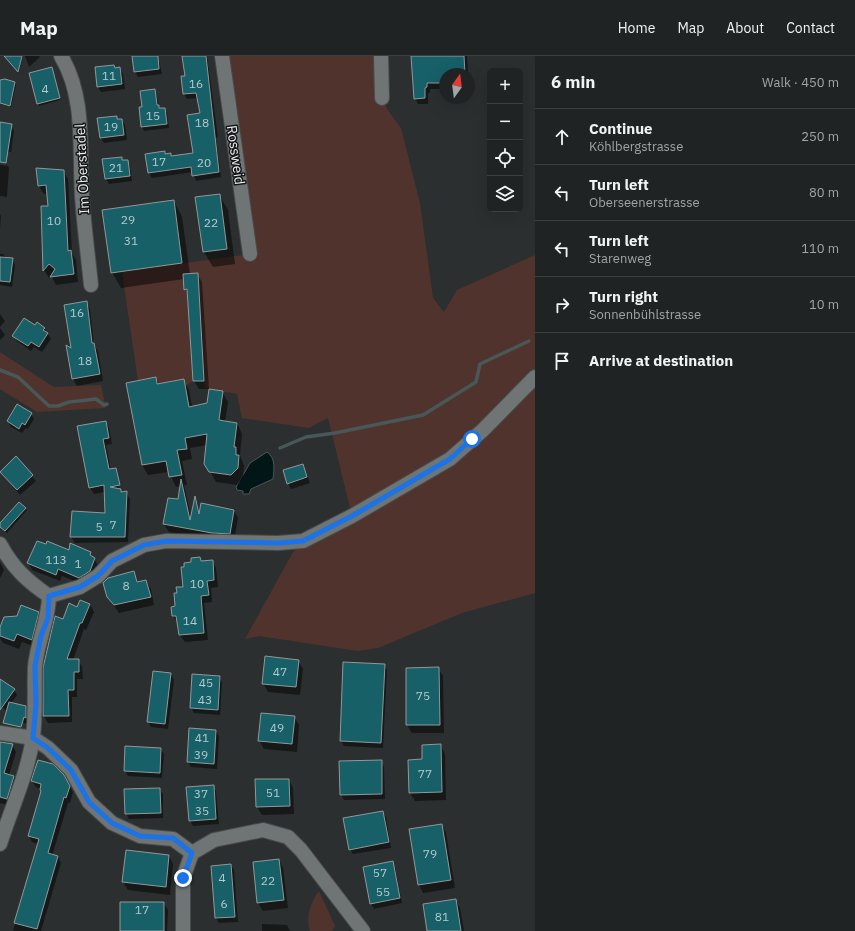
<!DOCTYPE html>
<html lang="en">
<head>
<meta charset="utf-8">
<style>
	body { margin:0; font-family:"IBM Plex Sans",sans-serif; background:#282b2b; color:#f1f3f6 }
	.controls { position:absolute; right:12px; top:12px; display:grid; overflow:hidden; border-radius:6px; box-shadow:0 4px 16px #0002 }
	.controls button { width:36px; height:36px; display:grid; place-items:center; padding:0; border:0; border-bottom:1px solid #3d4041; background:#202323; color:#f1f3f6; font:20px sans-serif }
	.compass { position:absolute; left:439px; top:12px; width:36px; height:36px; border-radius:50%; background:#202323; box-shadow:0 4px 16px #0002; rotate:14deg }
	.stop { position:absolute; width:12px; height:12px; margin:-9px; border:3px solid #1a73e8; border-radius:50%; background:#fff }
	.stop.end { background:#1a73e8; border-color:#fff; box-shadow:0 1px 4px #0008 }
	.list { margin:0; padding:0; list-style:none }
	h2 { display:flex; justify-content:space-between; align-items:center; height:52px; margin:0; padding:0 16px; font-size:17px }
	h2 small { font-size:13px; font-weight:400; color:#a2a4a6 }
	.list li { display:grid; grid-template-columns:26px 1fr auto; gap:12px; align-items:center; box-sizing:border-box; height:56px; padding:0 16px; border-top:1px solid #3d4041 }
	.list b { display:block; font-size:15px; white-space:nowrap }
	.list p { margin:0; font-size:13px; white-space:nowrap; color:#a2a4a6 }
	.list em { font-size:13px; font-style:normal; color:#a2a4a6 }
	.icon { flex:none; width:22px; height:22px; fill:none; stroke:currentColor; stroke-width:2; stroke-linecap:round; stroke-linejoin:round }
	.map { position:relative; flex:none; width:535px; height:875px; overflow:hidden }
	header { display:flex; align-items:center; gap:24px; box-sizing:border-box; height:56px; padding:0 20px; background:#202323; border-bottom:1px solid #3d4041 }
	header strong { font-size:19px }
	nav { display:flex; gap:22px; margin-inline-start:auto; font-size:14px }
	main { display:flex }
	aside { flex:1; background:#202323 }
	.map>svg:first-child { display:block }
	.green { fill:#51332d }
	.water { fill:#021618; stroke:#485758 }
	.shadow { fill:#0007; fill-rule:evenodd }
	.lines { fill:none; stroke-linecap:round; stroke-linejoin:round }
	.stream { stroke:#485758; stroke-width:3.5 }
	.building { fill:#176068; stroke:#939798 }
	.minor-casing { stroke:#484b4b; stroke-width:16 }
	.minor { stroke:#6f7474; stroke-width:14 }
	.route { stroke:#1a73e8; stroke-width:5 }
	.labels { text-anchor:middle; stroke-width:3; stroke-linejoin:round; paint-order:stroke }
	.number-label { font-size:12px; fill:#b7cacd }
	.street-label { font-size:14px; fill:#eceeef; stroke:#151717 }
</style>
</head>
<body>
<header>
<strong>Map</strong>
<nav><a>Home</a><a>Map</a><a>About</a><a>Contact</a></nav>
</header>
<main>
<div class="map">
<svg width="535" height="875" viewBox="0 0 535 875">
	<rect width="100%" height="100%" fill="#2b2f2f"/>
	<!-- green -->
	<path class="green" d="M 222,0 L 381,0 L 383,42 L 387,53 L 401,72 L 420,147 L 433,242 L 444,256 L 457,234 L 535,199 L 535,537 L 462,557 L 378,592 L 358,595 L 259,580 L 245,583 L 292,498 L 303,485 L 352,460 L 328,362 L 309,372 L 242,362 L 237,338 L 205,332 L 198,217 L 183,218 L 184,233 L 187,233 L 193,325 L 182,332 L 180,323 L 157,328 L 156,321 L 138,325 L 122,216 L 250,198 Z
		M 0,296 L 54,331 L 101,329 L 106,352 L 37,356 L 0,333 Z
		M 319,835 L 335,870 L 332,875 L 310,875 C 305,863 311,845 319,835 Z"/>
	<!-- water -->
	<path class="water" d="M 267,396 C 276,402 274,414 273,423 L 251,433 L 249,438 L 243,438 L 243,435 L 237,434 L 236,431 L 250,407 Z"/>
	<!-- shadow -->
	<path class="shadow" d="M 4,0 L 23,0 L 19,17 Z
		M 25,0 L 39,0 L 40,1 L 29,11 Z
		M 133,0 L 158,0 L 162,18 L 138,21 L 135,16 Z
		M 183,0 L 207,0 L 218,81 L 216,82 L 221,121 L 196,125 L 193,116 L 152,122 L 149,117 L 146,99 L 164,96 L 166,99 L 170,98 L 172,101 L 194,98 L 201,58 L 198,42 L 187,43 L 184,38 L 182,21 L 186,20 Z
		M 412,0 L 467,0 L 468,18 L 445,18 L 445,33 L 430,33 L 430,37 L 428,37 L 428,48 L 418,48 L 415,42 Z
		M 116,13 L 120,13 L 123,18 L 125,33 L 101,36 L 98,31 Z
		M 53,15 L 60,44 L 39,50 L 38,47 Z
		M 0,23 L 15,26 L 16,29 L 11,51 L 0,48 Z
		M 155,34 L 160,53 L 164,53 L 167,57 L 169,72 L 144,75 L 142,71 L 143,52 Z
		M 117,61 L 118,64 L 122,64 L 125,69 L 127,84 L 104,87 L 101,82 Z
		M 0,67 L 10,69 L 14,74 L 11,96 L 0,94 Z
		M 121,102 L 123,105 L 127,105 L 130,110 L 132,125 L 109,128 L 106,123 Z
		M 0,109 L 8,110 L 9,112 L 7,141 L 0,140 Z
		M 63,115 L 68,123 L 72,197 L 76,204 L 78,226 L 56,229 L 51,219 L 49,222 L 44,214 L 42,151 L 49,151 L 48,138 L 44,138 L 39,130 Z
		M 219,139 L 228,154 L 235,208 L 213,211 L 204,196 Z
		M 174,145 L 182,161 L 190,218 L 197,218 L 202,226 L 209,333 L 199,333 L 194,325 L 189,239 L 185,233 L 184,223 L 121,232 L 112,216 Z
		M 0,158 L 1,160 L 0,173 Z
		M 0,198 L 3,198 L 6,202 L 12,203 L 15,209 L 12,231 L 0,229 Z
		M 86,246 L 90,253 L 94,289 L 98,295 L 103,325 L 77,330 L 73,323 L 73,294 Z
		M 0,258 L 5,265 L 0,271 Z
		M 35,270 L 44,272 L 51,283 L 42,296 L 34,291 L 31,295 L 17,285 L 14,280 Z
		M 0,272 L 5,279 L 0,284 Z
		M 156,322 L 159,328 L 183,324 L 189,334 L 192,351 L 208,347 L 222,336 L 228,346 L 225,366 L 237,367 L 242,378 L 240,399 L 244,410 L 243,422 L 237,429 L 216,426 L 206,408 L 207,389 L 190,392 L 192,403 L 182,405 L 187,429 L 184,429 L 191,461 L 195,442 L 200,456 L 234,455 L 238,462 L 234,485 L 217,485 L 169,476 L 164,468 L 178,444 L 181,430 L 176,431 L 169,416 L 148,419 L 142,409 L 127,328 Z
		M 31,358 L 34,363 L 28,373 L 26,372 L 22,377 L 11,371 L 8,365 Z
		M 106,366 L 109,372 L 112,388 L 106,389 L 111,414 L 116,413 L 119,419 L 123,437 L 126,436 L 130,443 L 128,486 L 75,487 L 71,481 L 73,456 L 106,458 L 105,436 L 94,438 L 90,432 L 78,371 ZM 117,418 L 119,418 L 122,434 L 120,434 Z
		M 16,402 L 36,425 L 20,439 L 1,416 Z
		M 303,409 L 310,427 L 291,433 L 288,427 Z
		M 25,452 L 27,454 L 7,477 L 1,472 L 0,469 Z
		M 46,490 L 70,495 L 90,497 L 98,509 L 93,522 L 83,528 L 62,520 L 60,525 L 32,514 L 29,507 Z
		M 200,502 L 202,506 L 212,505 L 216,512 L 218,531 L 211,532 L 212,546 L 204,547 L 208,584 L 185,586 L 180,579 L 178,567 L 173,560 L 178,538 L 184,532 L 192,507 Z
		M 0,506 L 4,514 L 0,522 Z
		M 133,517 L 139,527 L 146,525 L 151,533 L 154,549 L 119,557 L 108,541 Z
		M 81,545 L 90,549 L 94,556 L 86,574 L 84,573 L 73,604 L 78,604 L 82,611 L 83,623 L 77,623 L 77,641 L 72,641 L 72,666 L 48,667 L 44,660 L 63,564 L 78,552 Z
		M 38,556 L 43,565 L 36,591 L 22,586 L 19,593 L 3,587 L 0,582 L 0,574 L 18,561 Z
		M 298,605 L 303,613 L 300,639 L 268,636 L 263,627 Z
		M 384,609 L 387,614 L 383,692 L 344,690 L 341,685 Z
		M 438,612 L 443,620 L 444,677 L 412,677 L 407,669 L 407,613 Z
		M 171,618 L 174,624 L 168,673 L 151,671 L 148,665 Z
		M 219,621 L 222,626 L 220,659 L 194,657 L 191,652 Z
		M 0,624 L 14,634 L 17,639 L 11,647 L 26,651 L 29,656 L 28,666 L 26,666 L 26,668 L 0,650 Z
		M 294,661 L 299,669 L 297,696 L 264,693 L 259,684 Z
		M 216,675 L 219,680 L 217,713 L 191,711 L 188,706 Z
		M 0,687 L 12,689 L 16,696 L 9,719 L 14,720 L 18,727 L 11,750 L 1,747 L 0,748 Z
		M 441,690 L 445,698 L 446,744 L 415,745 L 410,737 L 423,704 Z
		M 161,693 L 164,698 L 162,722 L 128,720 L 125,714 Z
		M 381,705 L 384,711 L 385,743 L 344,744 L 341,739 Z
		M 63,720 L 73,736 L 70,747 L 68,747 L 52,800 L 58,801 L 61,807 L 41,875 L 13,875 L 38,788 L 32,786 L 29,780 L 42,736 L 41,733 L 36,731 L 32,725 Z
		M 289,724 L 293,732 L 294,758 L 262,759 L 257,751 Z
		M 213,730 L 216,735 L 219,768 L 193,770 L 190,764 Z
		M 159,733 L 163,738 L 163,762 L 129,763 L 126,757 Z
		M 383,756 L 386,761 L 391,792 L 353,798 L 350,793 Z
		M 442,769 L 446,777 L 455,832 L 423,837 L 419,829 L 410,773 Z
		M 169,800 L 173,808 L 170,839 L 128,834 L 123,826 Z
		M 279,804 L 283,812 L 288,852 L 263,855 L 258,847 Z
		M 392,806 L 395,811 L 402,847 L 374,853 L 371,848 Z
		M 231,809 L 234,814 L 238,866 L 219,867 L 216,862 L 212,810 Z
		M 456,844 L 460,852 L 464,875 L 428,875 Z
		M 164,847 L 168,854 L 167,875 L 121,875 Z
		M 262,868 L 287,869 L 290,875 L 262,875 Z"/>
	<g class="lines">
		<!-- stream -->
		<path class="stream" d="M 0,314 L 18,321 L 49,350 L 58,350 L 69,346 L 96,343 L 104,349 L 107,348
			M 280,392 L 306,381 L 335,377 L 423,359 L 476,326 L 480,308 L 529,285"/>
	</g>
	<!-- building -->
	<path class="building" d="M 4,0 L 22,0 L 18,16 Z
		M 132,0 L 158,0 L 159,13 L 134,16 Z
		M 182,0 L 206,0 L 219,116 L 192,120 L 191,111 L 148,117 L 145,98 L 165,95 L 165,98 L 171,97 L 171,100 L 193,97 L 187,59 L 200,57 L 196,37 L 183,38 L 181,20 L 185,20 Z
		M 411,0 L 464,0 L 465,18 L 445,18 L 445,27 L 427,27 L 427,31 L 425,32 L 425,42 L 414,43 Z
		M 114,9 L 115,12 L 120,11 L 122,28 L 97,31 L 95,11 Z
		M 52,11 L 60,42 L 37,48 L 29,17 Z
		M 5,23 L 15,26 L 10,50 L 0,47 L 0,24 Z
		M 155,33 L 157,49 L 159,49 L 159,52 L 165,52 L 167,68 L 141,71 L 139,51 L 142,51 L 140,35 Z
		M 117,60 L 117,63 L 122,63 L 124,79 L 100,82 L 97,62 Z
		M 0,66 L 12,68 L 6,107 L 0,106 Z
		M 122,101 L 122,104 L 128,104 L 130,120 L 105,123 L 102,103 Z
		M 36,112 L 64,114 L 68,195 L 71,194 L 74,218 L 50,221 L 55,213 L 49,208 L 43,215 L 41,150 L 48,150 L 46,129 L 38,130 Z
		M 220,138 L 227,193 L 203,196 L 195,141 Z
		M 174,144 L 182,207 L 111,217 L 102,154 Z
		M 0,201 L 13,202 L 10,226 L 0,225 Z
		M 198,217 L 204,325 L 193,325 L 187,233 L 184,234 L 183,218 Z
		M 87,245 L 92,287 L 94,287 L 100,318 L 72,323 L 66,289 L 71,292 L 64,249 Z
		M 24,262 L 35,269 L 37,266 L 45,272 L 43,274 L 48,277 L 39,291 L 31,286 L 28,290 L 12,280 Z
		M 156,321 L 157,328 L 184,323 L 189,351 L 207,347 L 209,333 L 223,335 L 219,364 L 237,367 L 234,391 L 236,391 L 236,399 L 239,399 L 238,412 L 231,419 L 209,416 L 204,408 L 207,378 L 185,382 L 187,393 L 177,394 L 182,419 L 169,421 L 166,405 L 142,409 L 126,327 Z
		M 17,348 L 32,357 L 25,369 L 22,367 L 19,373 L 7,365 Z
		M 106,365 L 109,382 L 103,383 L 109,413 L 116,412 L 120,429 L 110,431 L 121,433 L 121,436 L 127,435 L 125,481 L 70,481 L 72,455 L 105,457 L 104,429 L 89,432 L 77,370 Z
		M 16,400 L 33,419 L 17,434 L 0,416 Z
		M 303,408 L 307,421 L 287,428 L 283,414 Z
		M 181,423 L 190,464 L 195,440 L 199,458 L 201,447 L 234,454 L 230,478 L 212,477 L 163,468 L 168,442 L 178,443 Z
		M 19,446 L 26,452 L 5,475 L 0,471 L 0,467 Z
		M 37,485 L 46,488 L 47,485 L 69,494 L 70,487 L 91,496 L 90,499 L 95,502 L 90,515 L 79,522 L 58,513 L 56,519 L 27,507 Z
		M 200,501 L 201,505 L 213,504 L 214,524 L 207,525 L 209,539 L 201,540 L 204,577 L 179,579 L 176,560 L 172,560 L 171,551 L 175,550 L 174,537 L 177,537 L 176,531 L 183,531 L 181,511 L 184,511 L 184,507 L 191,506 L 191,502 Z
		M 134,515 L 137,526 L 146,524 L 151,541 L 114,549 L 107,541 L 103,527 L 108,522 Z
		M 80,544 L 90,548 L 82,567 L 80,567 L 67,603 L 79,603 L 79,616 L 74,616 L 74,634 L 68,634 L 69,660 L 43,660 L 43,612 L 55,560 L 63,563 L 69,547 L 77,551 Z
		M 21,549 L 39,556 L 32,584 L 17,578 L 14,585 L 0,580 L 0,571 L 4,561 L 17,560 Z
		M 265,600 L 299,604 L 296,631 L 262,628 Z
		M 343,606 L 385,608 L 381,687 L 340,685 Z
		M 439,611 L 440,669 L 406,669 L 406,612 Z
		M 153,615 L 171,617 L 165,668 L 147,666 Z
		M 192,618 L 220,620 L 218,654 L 190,652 Z
		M 0,623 L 15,633 L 0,654 Z
		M 9,646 L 26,650 L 26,662 L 24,661 L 21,671 L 3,667 Z
		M 261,657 L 295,660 L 292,688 L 258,685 Z
		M 189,672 L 216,674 L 214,708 L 187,706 Z
		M 0,686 L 13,688 L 4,717 L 14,720 L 7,743 L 0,741 Z
		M 441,688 L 442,736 L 409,737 L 408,704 L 422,703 L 422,689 Z
		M 125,690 L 161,692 L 160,717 L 124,715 Z
		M 38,704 L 53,708 L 64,719 L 70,730 L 66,742 L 64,741 L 48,797 L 58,800 L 37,873 L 14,867 L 39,783 L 28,780 L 41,735 L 40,734 L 41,728 L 31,725 Z
		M 382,704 L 382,738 L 340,739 L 339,705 Z
		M 255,723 L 289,723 L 290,750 L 256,751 Z
		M 214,729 L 216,763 L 189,765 L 186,731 Z
		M 160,732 L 161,757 L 125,758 L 124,733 Z
		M 383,755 L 389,786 L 349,794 L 343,762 Z
		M 442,768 L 451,824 L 418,829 L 409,773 Z
		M 126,794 L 169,799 L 166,831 L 122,826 Z
		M 279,803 L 284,844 L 257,847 L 253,806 Z
		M 393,805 L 400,842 L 370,848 L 363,811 Z
		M 231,808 L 235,861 L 215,862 L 211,810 Z
		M 456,843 L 461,875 L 427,875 L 423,848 Z
		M 120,846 L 164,846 L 164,875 L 120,875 Z"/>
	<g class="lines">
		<defs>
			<path id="minor" d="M 61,0 C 86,41 79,94 82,140 C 84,170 88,199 91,229
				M 222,0 L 250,198
				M 381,0 L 382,42
				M 0,488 C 13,512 27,525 49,540
				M 49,540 L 80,531 L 98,520 L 112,505 L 144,489 L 166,485 L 278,487 L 303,485 L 352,460 L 450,403 L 483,374 L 535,321
				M 0,677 L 33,682 L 48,692 L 71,714 L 89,746 L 112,767 L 140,780 L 173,783 L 192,797
				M 0,788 C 11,753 28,717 33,681 C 36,657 34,634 35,611 C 37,586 49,564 49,540
				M 183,875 L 183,822 L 192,797 L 214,784 L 263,774 L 288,781 L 301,794 L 363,875"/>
		</defs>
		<!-- minor casing -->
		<use href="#minor" class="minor-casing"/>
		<!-- minor -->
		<use href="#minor" class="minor"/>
	</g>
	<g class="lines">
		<!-- route -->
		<path class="route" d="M 183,822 L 192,797 L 173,782 L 140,780 L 112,767 L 89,746 L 71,714 L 48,692 L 33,682 L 36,648 L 35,610 L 41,580 L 48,562 L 49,540 L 80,531 L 98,520 L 112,505 L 144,489 L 166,485 L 278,487 L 303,485 L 352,460 L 450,403 L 472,383"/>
	</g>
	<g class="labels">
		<!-- number labels -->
		<g class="number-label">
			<text x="109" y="24">11</text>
			<text x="196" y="32">16</text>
			<text x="45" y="37">4</text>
			<text x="153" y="64">15</text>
			<text x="202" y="71">18</text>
			<text x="111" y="75">19</text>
			<text x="159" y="110">17</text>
			<text x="204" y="111">20</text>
			<text x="116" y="116">21</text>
			<text x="128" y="168">29</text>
			<text x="54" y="169">10</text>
			<text x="211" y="171">22</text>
			<text x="131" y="189">31</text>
			<text x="77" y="261">16</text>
			<text x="85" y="309">18</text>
			<text x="113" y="473">7</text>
			<text x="99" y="475">5</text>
			<text x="56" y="508">113</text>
			<text x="78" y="512">1</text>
			<text x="197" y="532">10</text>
			<text x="126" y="534">8</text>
			<text x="190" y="569">14</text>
			<text x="280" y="620">47</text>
			<text x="206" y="631">45</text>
			<text x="423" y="644">75</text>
			<text x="205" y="648">43</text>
			<text x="277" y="676">49</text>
			<text x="202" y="686">41</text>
			<text x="201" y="703">39</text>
			<text x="425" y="722">77</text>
			<text x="273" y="741">51</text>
			<text x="201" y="742">37</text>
			<text x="202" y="759">35</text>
			<text x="430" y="802">79</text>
			<text x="380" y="821">57</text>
			<text x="222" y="826">4</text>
			<text x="268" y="829">22</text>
			<text x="383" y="840">55</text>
			<text x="224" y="852">6</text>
			<text x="142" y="858">17</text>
			<text x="442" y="865">81</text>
		</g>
		<!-- street labels -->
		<g class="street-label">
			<text transform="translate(236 99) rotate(82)" y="5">Rossweid</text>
			<text transform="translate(82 113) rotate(-93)" y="5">Im Oberstadel</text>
		</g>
	</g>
</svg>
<div class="controls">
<button>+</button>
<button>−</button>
<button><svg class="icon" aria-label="locate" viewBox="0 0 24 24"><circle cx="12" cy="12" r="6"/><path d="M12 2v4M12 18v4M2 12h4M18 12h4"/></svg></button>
<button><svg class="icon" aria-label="layers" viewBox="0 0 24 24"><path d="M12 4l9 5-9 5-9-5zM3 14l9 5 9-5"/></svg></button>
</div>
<svg class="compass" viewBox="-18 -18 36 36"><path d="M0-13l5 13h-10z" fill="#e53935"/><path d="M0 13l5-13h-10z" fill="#a2a4a6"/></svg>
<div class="stop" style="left:472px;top:383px"></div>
<div class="stop end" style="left:183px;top:822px"></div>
</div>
<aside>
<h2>6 min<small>Walk · 450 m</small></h2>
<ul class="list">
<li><svg class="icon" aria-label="ahead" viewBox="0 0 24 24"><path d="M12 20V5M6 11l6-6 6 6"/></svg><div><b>Continue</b><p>Köhlbergstrasse</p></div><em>250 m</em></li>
<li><svg class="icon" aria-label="left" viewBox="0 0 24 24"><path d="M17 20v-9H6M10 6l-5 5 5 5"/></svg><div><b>Turn left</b><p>Oberseenerstrasse</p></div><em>80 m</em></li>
<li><svg class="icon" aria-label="left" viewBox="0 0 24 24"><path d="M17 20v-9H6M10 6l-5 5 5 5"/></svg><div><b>Turn left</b><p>Starenweg</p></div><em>110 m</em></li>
<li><svg class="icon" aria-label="right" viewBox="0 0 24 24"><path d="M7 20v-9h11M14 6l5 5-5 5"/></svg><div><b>Turn right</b><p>Sonnenbühlstrasse</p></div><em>10 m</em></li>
<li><svg class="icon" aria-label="arrive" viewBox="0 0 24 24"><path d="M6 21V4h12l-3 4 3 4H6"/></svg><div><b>Arrive at destination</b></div></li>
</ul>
</aside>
</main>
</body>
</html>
